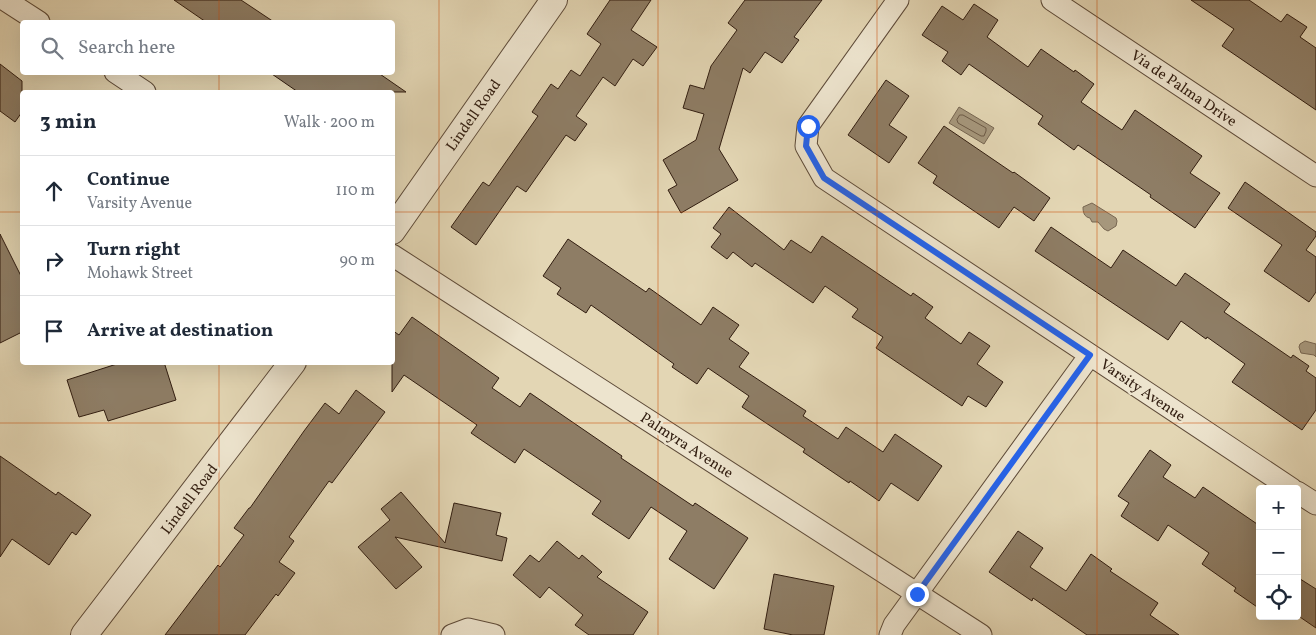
<!DOCTYPE html>
<html lang="en">
<head>
<meta charset="utf-8">
<style>
	body { margin:0; font-family:Vollkorn,serif; background:#f6f6f7; color:#1f2937 }
	.controls { position:absolute; right:15px; bottom:15px; display:grid; overflow:hidden; border-radius:5px; box-shadow:0 5px 20px #0002 }
	.controls button { width:45px; height:45px; display:grid; place-items:center; padding:0; border:0; border-bottom:1px solid #e0e1e3; background:#fff; color:#1f2937; font:25px sans-serif }
	.stop { position:absolute; width:15px; height:15px; margin:-11px; border:4px solid #2563eb; border-radius:50%; background:#fff }
	.stop.end { background:#2563eb; border-color:#fff; box-shadow:0 1px 5px #0008 }
	.list { margin:0; padding:0; list-style:none }
	h2 { display:flex; justify-content:space-between; align-items:center; height:65px; margin:0; padding:0 20px; font-size:21px }
	h2 small { font-size:16px; font-weight:400; color:#747a83 }
	.list li { display:grid; grid-template-columns:32px 1fr auto; gap:15px; align-items:center; box-sizing:border-box; height:70px; padding:0 20px; border-top:1px solid #e0e1e3 }
	.list b { display:block; font-size:19px; white-space:nowrap }
	.list p { margin:0; font-size:16px; white-space:nowrap; color:#747a83 }
	.list em { font-size:16px; font-style:normal; color:#747a83 }
	.icon { flex:none; width:28px; height:28px; fill:none; stroke:currentColor; stroke-width:2; stroke-linecap:round; stroke-linejoin:round }
	.map { position:relative; flex:none; width:1316px; height:635px; overflow:hidden }
	.search { position:absolute; background:#fff; box-shadow:0 5px 20px #0002; left:20px; top:20px; width:375px; height:55px; display:flex; align-items:center; gap:12px; box-sizing:border-box; padding:0 18px; border-radius:5px; color:#747a83; font-size:19px }
	.panel { position:absolute; background:#fff; box-shadow:0 5px 20px #0002; left:20px; top:90px; width:375px; height:275px; border-radius:5px }
	.map>svg:first-child { display:block }
	.water { fill:#a6977c; stroke:#776651 }
	.lines { fill:none; stroke-linecap:round; stroke-linejoin:round }
	.shore { stroke:#6c5a46; stroke-width:1 }
	.building { fill:#8e7d65; stroke:#311d10 }
	.minor-casing { stroke:#5e4b39; stroke-width:23 }
	.tertiary-casing { stroke:#5e4b39; stroke-width:28 }
	.minor { stroke:#ede4ce; stroke-width:21 }
	.tertiary { stroke:#ede4ce; stroke-width:26 }
	.route { stroke:#2563eb; stroke-width:6 }
	.grid { fill:none; stroke:#cd500d; stroke-width:1; stroke-opacity:0.55 }
	.labels { text-anchor:middle; stroke-width:5; stroke-linejoin:round; paint-order:stroke }
	.street-label { font-size:15px; fill:#311d10; stroke:#ede4ce }
</style>
</head>
<body>
<div class="map">
<svg width="1316" height="635" viewBox="0 0 1316 635">
	<rect width="100%" height="100%" fill="#e3d6b4"/>
	<filter id="stains"><feTurbulence type="fractalNoise" baseFrequency=".004" numOctaves="4"/><feColorMatrix values="0 0 0 0 .2 0 0 0 0 .09 0 0 0 0 .02 0 0 0 .5 -.17"/></filter>
	<radialGradient id="worn" r=".72"><stop offset=".6" stop-color="#630" stop-opacity="0"/><stop offset="1" stop-color="#630" stop-opacity=".3"/></radialGradient>
	<!-- water -->
	<path class="water" d="M 959,107 L 994,128 L 984,144 L 949,123 Z
		M 1092,203 L 1116,218 L 1117,221 L 1116,226 L 1108,231 L 1104,229 L 1098,222 L 1092,222 L 1090,218 C 1084,217 1083,212 1083,207 Z
		M 1305,341 L 1316,344 L 1316,357 L 1314,355 L 1301,353 L 1299,347 L 1300,344 Z"/>
	<g class="lines">
		<!-- shore -->
		<path class="shore" d="M 960,115 L 963,115 L 986,128 L 986,131 L 984,136 L 981,136 L 958,123 L 957,120 Z"/>
	</g>
	<!-- building -->
	<path class="building" d="M 174,0 L 241,0 L 274,22 L 206,22 Z
		M 610,0 L 651,0 L 631,30 L 657,47 L 643,66 L 633,59 L 615,86 L 603,77 L 576,116 L 587,124 L 575,141 L 566,135 L 526,192 L 517,186 L 476,245 L 451,227 L 483,182 L 489,186 L 538,116 L 532,112 L 551,84 L 558,89 L 571,70 L 580,76 L 601,44 L 587,34 Z
		M 745,0 L 822,0 L 794,37 L 799,40 L 782,63 L 765,52 L 750,73 L 743,68 L 719,149 L 738,180 L 681,213 L 668,190 L 677,185 L 663,160 L 696,140 L 704,114 L 683,108 L 690,85 L 704,89 L 711,66 L 737,30 L 728,23 Z
		M 1191,0 L 1249,0 L 1281,22 L 1287,14 L 1307,27 L 1300,37 L 1316,48 L 1316,110 L 1222,46 L 1234,29 Z
		M 974,4 L 998,20 L 987,37 L 1028,67 L 1041,49 L 1074,72 L 1075,70 L 1094,84 L 1081,102 L 1122,130 L 1135,110 L 1202,156 L 1190,173 L 1220,193 L 1195,228 L 1150,197 L 1151,195 L 1078,145 L 1074,150 L 1038,124 L 1043,116 L 969,64 L 961,75 L 942,61 L 948,52 L 922,35 L 942,6 L 963,20 Z
		M 0,64 L 22,81 L 22,112 L 15,122 L 0,111 Z
		M 269,72 L 377,72 L 406,92 L 298,92 Z
		M 886,80 L 909,96 L 889,125 L 907,137 L 889,163 L 848,135 Z
		M 944,126 L 1013,173 L 1014,172 L 1050,198 L 1034,221 L 1014,207 L 999,228 L 933,183 L 937,176 L 918,163 Z
		M 1245,182 L 1316,232 L 1316,236 L 1306,250 L 1316,257 L 1316,292 L 1309,302 L 1264,271 L 1282,245 L 1228,208 Z
		M 729,207 L 784,250 L 791,240 L 811,253 L 822,236 L 911,296 L 913,293 L 933,307 L 925,318 L 961,344 L 969,332 L 990,346 L 977,364 L 1003,382 L 986,407 L 968,396 L 962,406 L 876,348 L 883,337 L 852,317 L 858,309 L 825,286 L 813,303 L 755,263 L 752,267 L 733,252 L 727,259 L 711,247 L 721,234 L 713,228 Z
		M 1051,227 L 1111,268 L 1123,250 L 1176,286 L 1185,273 L 1230,304 L 1224,312 L 1291,358 L 1293,355 L 1309,366 L 1306,371 L 1316,378 L 1316,410 L 1302,430 L 1232,382 L 1245,364 L 1207,337 L 1206,339 L 1181,321 L 1168,340 L 1035,251 Z
		M 0,234 L 22,278 L 22,332 L 0,343 Z
		M 568,239 L 646,292 L 649,288 L 701,325 L 713,307 L 739,325 L 729,339 L 749,353 L 739,367 L 806,411 L 803,416 L 838,439 L 846,427 L 883,452 L 895,434 L 942,466 L 918,501 L 891,483 L 879,501 L 850,481 L 849,483 L 803,452 L 805,449 L 742,407 L 749,396 L 708,368 L 697,384 L 672,367 L 674,364 L 591,305 L 586,313 L 557,294 L 561,288 L 543,276 Z
		M 412,317 L 499,378 L 492,388 L 520,407 L 530,393 L 622,456 L 621,458 L 693,506 L 695,503 L 748,538 L 714,589 L 669,559 L 687,531 L 651,507 L 629,539 L 592,514 L 601,501 L 524,449 L 515,463 L 471,433 L 477,425 L 404,375 L 392,392 L 392,330 L 399,335 Z
		M 123,362 L 164,362 L 176,400 L 108,421 L 104,410 L 79,417 L 67,380 Z
		M 356,390 L 385,412 L 332,483 L 329,481 L 289,537 L 294,541 L 279,562 L 295,573 L 278,596 L 276,594 L 245,635 L 165,635 L 218,565 L 220,567 L 244,535 L 234,528 L 249,508 L 250,508 L 304,431 L 325,403 L 339,414 Z
		M 1150,450 L 1171,465 L 1163,477 L 1195,498 L 1203,487 L 1260,526 L 1260,609 L 1234,591 L 1236,588 L 1202,564 L 1209,553 L 1168,525 L 1158,541 L 1121,516 L 1129,503 L 1118,496 Z
		M 0,456 L 56,495 L 58,492 L 91,515 L 76,535 L 72,532 L 49,565 L 12,539 L 0,557 Z
		M 401,492 L 445,543 L 454,503 L 501,513 L 496,535 L 507,538 L 502,561 L 395,537 L 422,567 L 396,589 L 358,547 L 390,520 L 381,509 Z
		M 1018,531 L 1043,548 L 1030,567 L 1066,591 L 1091,554 L 1112,569 L 1110,571 L 1158,603 L 1150,615 L 1179,635 L 1087,635 L 1033,598 L 1032,601 L 989,572 Z
		M 557,541 L 579,559 L 582,555 L 602,572 L 597,577 L 648,612 L 633,635 L 589,635 L 575,625 L 583,615 L 549,587 L 540,598 L 513,575 L 530,555 L 539,562 Z
		M 774,574 L 834,586 L 824,635 L 793,635 L 764,629 Z
		M 1297,577 L 1316,589 L 1316,628 L 1297,615 Z"/>
	<g class="lines">
		<defs>
			<path id="minor" d="M 5,0 L 39,22
				M 898,0 L 808,126 L 806,146 L 824,178 L 1292,489
				M 1052,0 L 1316,176
				M 115,72 L 145,92
				M 392,255 L 981,635
				M 1297,492 L 1316,504
				M 452,635 L 468,629 L 494,635
				M 890,635 L 894,625 L 1090,355"/>
			<path id="tertiary" d="M 392,231 L 554,0
				M 84,635 L 293,362"/>
		</defs>
		<!-- minor casing -->
		<use href="#minor" class="minor-casing"/>
		<!-- tertiary casing -->
		<use href="#tertiary" class="tertiary-casing"/>
		<!-- minor -->
		<use href="#minor" class="minor"/>
		<!-- tertiary -->
		<use href="#tertiary" class="tertiary"/>
	</g>
	<g class="lines">
		<!-- route -->
		<path class="route" d="M 808,126 L 806,146 L 824,178 L 1090,355 L 917,594"/>
	</g>
	<!-- grid -->
	<path class="grid" d="M 219,0 L 219,22M 439,0 L 439,635M 658,0 L 658,635M 877,0 L 877,635M 1097,0 L 1097,635M 219,72 L 219,92M 0,212 L 22,212M 392,212 L 1316,212M 219,362 L 219,635M 0,423 L 1316,423"/>
	<g class="labels">
		<!-- street labels -->
		<g class="street-label">
			<text transform="translate(1184 88) rotate(34)" y="5">Via de Palma Drive</text>
			<text transform="translate(473 115) rotate(-55)" y="5">Lindell Road</text>
			<text transform="translate(1143 390) rotate(34)" y="5">Varsity Avenue</text>
			<text transform="translate(687 445) rotate(33)" y="5">Palmyra Avenue</text>
			<text transform="translate(189 499) rotate(-53)" y="5">Lindell Road</text>
		</g>
	</g>
	<rect width="100%" height="100%" filter="url(#stains)"/>
	<rect width="100%" height="100%" fill="url(#worn)"/>
</svg>
<div class="controls">
<button>+</button>
<button>−</button>
<button><svg class="icon" aria-label="locate" viewBox="0 0 24 24"><circle cx="12" cy="12" r="6"/><path d="M12 2v4M12 18v4M2 12h4M18 12h4"/></svg></button>
</div>
<div class="stop" style="left:808px;top:126px"></div>
<div class="stop end" style="left:917px;top:594px"></div>
<div class="search"><svg class="icon" aria-label="search" viewBox="0 0 24 24"><circle cx="10" cy="10" r="6"/><path d="M15 15l6 6"/></svg>Search here</div>
<section class="panel">
<h2>3 min<small>Walk · 200 m</small></h2>
<ul class="list">
<li><svg class="icon" aria-label="ahead" viewBox="0 0 24 24"><path d="M12 20V5M6 11l6-6 6 6"/></svg><div><b>Continue</b><p>Varsity Avenue</p></div><em>110 m</em></li>
<li><svg class="icon" aria-label="right" viewBox="0 0 24 24"><path d="M7 20v-9h11M14 6l5 5-5 5"/></svg><div><b>Turn right</b><p>Mohawk Street</p></div><em>90 m</em></li>
<li><svg class="icon" aria-label="arrive" viewBox="0 0 24 24"><path d="M6 21V4h12l-3 4 3 4H6"/></svg><div><b>Arrive at destination</b></div></li>
</ul>
</section>
</div>
</body>
</html>
